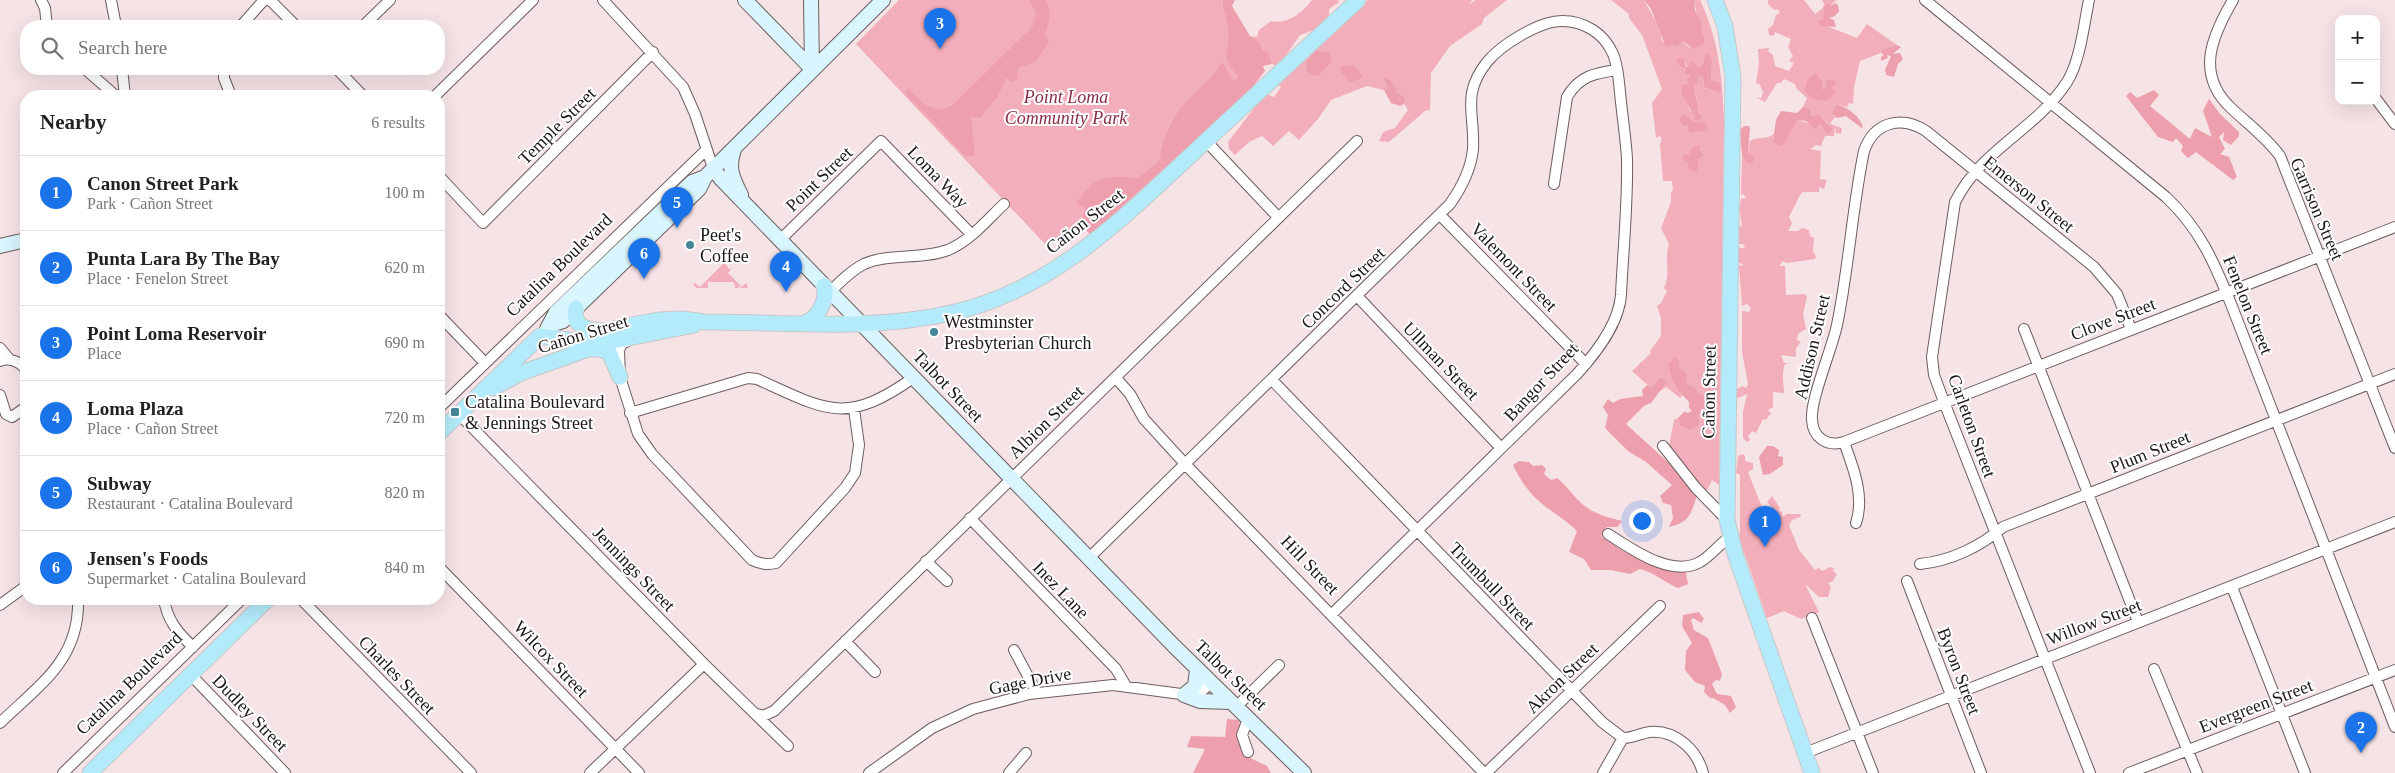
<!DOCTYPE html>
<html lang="en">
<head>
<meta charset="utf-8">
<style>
	body { margin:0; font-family:Georgia,serif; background:#f2f2f2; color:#222 }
	.controls { position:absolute; right:15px; top:15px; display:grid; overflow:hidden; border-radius:10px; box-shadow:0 5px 20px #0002 }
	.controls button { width:45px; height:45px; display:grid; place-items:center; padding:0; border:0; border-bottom:1px solid #e0e0e0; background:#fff; color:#222; font:25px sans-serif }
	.you { position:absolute; left:1641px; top:520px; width:18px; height:18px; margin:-12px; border:4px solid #fff; border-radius:50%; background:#1a73e8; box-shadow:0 0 0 8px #1a73e833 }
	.badge { display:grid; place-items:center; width:32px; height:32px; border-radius:50%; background:#1a73e8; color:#fff; font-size:16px; font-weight:700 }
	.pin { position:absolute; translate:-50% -41px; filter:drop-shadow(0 1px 2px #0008) }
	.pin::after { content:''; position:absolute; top:26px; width:18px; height:15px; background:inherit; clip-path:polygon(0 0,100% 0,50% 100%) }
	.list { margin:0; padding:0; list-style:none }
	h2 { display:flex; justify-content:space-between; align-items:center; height:65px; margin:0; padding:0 20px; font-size:21px }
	h2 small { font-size:16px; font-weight:400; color:#767676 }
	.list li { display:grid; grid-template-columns:32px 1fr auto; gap:15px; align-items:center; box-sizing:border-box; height:75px; padding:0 20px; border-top:1px solid #e0e0e0 }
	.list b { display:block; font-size:19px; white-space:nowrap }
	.list p { margin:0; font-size:16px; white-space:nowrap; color:#767676 }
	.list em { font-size:16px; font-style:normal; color:#767676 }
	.icon { flex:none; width:28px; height:28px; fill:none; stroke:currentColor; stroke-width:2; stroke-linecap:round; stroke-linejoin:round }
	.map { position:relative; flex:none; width:2395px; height:773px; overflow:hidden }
	.search { position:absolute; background:#fff; box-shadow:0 5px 20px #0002; left:20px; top:20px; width:425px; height:55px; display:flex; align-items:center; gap:12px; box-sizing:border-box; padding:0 18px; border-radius:20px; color:#767676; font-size:19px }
	.panel { position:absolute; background:#fff; box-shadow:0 5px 20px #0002; left:20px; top:90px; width:425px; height:515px; border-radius:20px }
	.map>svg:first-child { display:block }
	.green { fill:#f2aeba; fill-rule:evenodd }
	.forest { fill:#ed9fae }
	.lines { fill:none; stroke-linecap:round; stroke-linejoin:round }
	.street-casing { stroke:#6d5d5f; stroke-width:12 }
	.secondary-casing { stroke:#6d5d5f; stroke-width:16 }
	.primary-casing { stroke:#c9c7c8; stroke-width:17 }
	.street { stroke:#fff; stroke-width:10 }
	.secondary { stroke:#d9f5fd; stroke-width:14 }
	.primary { stroke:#b3ebfb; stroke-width:15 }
	.poi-dot { fill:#448697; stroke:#fff; stroke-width:2 }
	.labels { text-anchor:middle; stroke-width:4; stroke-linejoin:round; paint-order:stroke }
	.park-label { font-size:18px; font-style:italic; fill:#882e46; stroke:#fff }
	.street-label { font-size:18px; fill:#1e1719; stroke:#fff }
	.poi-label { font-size:18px; fill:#1e1719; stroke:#fff; text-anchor:start }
</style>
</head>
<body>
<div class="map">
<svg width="2395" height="773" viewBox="0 0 2395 773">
	<rect width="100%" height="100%" fill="#f6e3e6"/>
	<!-- green -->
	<path class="green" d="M 899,0 L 1221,0 L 1261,75 C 1195,136 1130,209 1046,245 L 856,44 Z
		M 1312,0 L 1338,0 L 1339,2 L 1329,9 L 1329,15 L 1317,29 L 1300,35 L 1278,67 L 1272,64 L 1268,52 L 1262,50 L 1250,36 L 1257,37 L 1259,30 L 1271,21 C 1288,25 1302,13 1312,0 Z
		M 1368,0 L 1472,0 L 1469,5 L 1475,0 L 1507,0 L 1484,18 L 1482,24 L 1450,46 L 1431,73 L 1430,110 L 1425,111 L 1389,142 L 1379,141 L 1383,132 L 1395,128 L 1408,110 L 1404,104 L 1406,98 L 1398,95 L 1389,87 L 1384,90 L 1367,86 L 1331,100 L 1318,119 L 1299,140 L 1289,131 L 1273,146 L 1262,136 L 1249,142 L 1235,155 L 1229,149 L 1228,142 L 1261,99 L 1266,94 L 1274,97 L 1281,87 L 1277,84 Z
		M 1611,0 L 1644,0 C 1651,14 1660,25 1662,41 L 1671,45 L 1682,41 L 1690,48 L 1700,31 L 1694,0 L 1700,0 C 1719,41 1722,75 1724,120 L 1719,485 L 1712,480 L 1706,492 L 1669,446 L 1674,420 L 1678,418 L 1680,426 L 1691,430 L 1697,394 L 1668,365 L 1670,374 L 1683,395 L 1680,398 L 1666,387 L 1656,394 L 1658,379 L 1651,388 L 1632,371 L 1651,353 L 1650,351 L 1661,336 L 1661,318 L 1657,306 L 1661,303 L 1667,291 L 1664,288 C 1671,274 1664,259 1669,244 L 1661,228 L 1671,202 L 1671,192 L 1673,190 L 1672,181 L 1663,181 L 1660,144 L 1662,139 L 1660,136 L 1656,138 L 1652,103 L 1662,89 L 1642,35 L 1629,18 L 1629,14 ZM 1684,60 L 1686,67 L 1697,69 L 1712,62 L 1711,80 L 1719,82 L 1717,93 L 1704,87 L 1703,76 L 1698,76 L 1694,84 L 1699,113 L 1690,111 L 1686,99 L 1691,74 Z
		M 1768,0 L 1804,0 L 1815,14 L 1823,8 L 1824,4 L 1822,0 L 1836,0 L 1826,11 L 1822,20 L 1824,25 L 1857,38 L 1867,24 L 1897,45 L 1882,49 L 1881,53 L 1860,61 L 1854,87 L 1853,104 L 1849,103 L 1847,107 L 1836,104 L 1832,114 L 1835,117 L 1830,124 L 1842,128 L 1841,134 L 1836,133 L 1835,127 L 1834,136 L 1825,136 L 1821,146 L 1816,145 L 1810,149 L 1821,151 L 1820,179 L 1827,180 L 1824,189 L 1819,187 L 1819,192 L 1803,192 L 1800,195 L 1789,217 L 1792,223 L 1788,231 L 1798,231 L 1802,228 L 1809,230 L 1810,236 L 1814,238 L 1813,251 L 1816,257 L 1815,259 L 1786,263 L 1783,261 L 1779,266 L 1785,266 L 1786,295 L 1805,294 L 1807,297 L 1803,314 L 1806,329 L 1798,334 L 1797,340 L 1801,342 L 1796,348 L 1796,357 L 1781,355 L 1784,363 L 1791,363 L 1785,364 C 1781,375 1784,384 1784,393 L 1773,392 L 1773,407 L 1768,410 L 1771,413 L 1766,420 L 1763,419 L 1756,433 L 1752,431 L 1748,436 L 1750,440 L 1747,442 L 1743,438 L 1743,412 L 1747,394 L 1738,398 L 1736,396 L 1736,390 L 1742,386 L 1746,388 L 1748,384 L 1742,352 L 1742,311 L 1749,312 L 1751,308 L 1747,304 L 1742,306 L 1739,266 L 1744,265 L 1738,262 L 1739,248 L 1745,248 L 1743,244 L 1739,244 L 1739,225 L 1742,227 L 1740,212 L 1739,214 L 1741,199 L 1746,198 L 1743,194 L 1741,195 L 1742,156 L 1743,159 L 1748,154 L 1750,141 C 1758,136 1767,140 1774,134 L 1773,141 L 1797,120 L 1823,127 L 1829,125 L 1819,114 L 1812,116 L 1810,109 L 1803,107 L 1807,98 L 1796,88 L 1795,84 L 1784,79 L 1781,83 L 1777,83 L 1765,102 L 1756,97 L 1761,98 L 1765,88 L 1763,92 L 1759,83 L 1756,84 L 1759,63 L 1758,49 L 1769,48 L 1768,51 L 1773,55 L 1775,66 L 1789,71 L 1794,63 L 1789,61 L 1793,56 L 1788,47 L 1791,39 L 1775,32 L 1774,36 L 1769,35 L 1768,29 L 1773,25 L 1776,15 L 1780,13 L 1778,9 L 1774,10 L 1768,4 Z
		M 721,257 L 729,269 L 732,268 L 728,273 L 742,287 L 746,283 L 748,288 L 741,288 L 737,284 L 739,288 L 735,288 L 734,282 L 708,282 L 708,288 L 697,288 L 693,285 L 695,283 L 700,287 L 724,263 L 720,259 Z
		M 1743,454 L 1745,456 L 1745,461 L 1753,463 L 1753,469 L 1748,472 L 1763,510 L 1774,510 L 1767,502 L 1772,496 L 1780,508 L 1778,510 L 1782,512 L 1783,517 L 1786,514 L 1801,514 L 1800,517 L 1792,520 L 1789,525 L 1799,550 L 1815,570 L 1819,568 L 1823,571 L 1829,567 L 1834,568 L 1833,571 L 1837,574 L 1833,581 L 1828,583 L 1831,587 L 1828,597 L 1819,597 L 1805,584 L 1819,612 L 1801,619 L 1784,611 L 1767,618 L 1745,555 L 1738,541 L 1740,531 L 1740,475 L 1736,473 L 1738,456 Z"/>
	<!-- forest -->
	<path class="forest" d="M 1029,0 L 1045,0 C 1052,12 1050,20 1045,34 L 1049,41 L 1036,62 L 1017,68 L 1018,78 L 1012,82 L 1006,78 L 998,96 L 980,118 L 971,117 L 975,156 L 965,156 L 905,93 L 908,88 L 925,105 L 941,110 L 953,105 L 1033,26 L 1036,13 Z
		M 1222,0 L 1235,0 L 1232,6 L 1250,36 L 1260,44 L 1262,50 L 1268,52 L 1272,64 L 1263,66 L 1265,71 L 1247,94 L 1091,235 L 1081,225 L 1085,208 L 1076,203 C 1098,174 1103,176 1138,178 L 1160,160 C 1161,144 1170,123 1180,109 C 1192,92 1212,81 1222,62 L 1234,81 L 1239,77 C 1216,54 1232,51 1228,27 C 1227,18 1223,9 1222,0 Z
		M 1644,0 L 1694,0 C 1695,4 1694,9 1696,12 C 1699,20 1704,22 1701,31 L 1705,40 L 1703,44 L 1693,49 L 1683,41 L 1677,46 L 1671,45 L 1666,47 L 1651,9 Z
		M 1835,3 L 1838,5 L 1839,11 L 1835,16 L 1829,18 L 1834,20 L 1836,27 L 1821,26 L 1818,22 L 1819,20 L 1822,20 L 1825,11 L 1823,8 L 1827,4 L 1831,6 Z
		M 1897,45 L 1901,47 L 1893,54 L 1900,53 L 1903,59 L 1898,64 L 1894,77 L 1886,75 L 1885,70 L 1891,56 L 1887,55 L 1888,58 L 1881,61 L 1881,57 L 1884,55 L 1881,53 L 1882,49 Z
		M 1316,51 L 1330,53 L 1332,61 L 1319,75 L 1313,76 L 1307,71 L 1306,61 Z
		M 1706,53 L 1709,55 L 1712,62 L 1711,80 L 1719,82 L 1721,89 L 1718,93 L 1704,87 L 1703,77 L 1698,76 L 1697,83 L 1694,85 L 1699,113 L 1703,117 L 1698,121 L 1694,119 L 1695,115 C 1688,109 1688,101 1681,95 L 1682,85 L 1689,84 L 1687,81 L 1691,74 L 1685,74 L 1686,68 L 1680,66 L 1677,61 L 1679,58 L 1684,60 L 1686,67 L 1689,66 L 1691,61 L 1694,62 L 1698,68 L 1703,65 Z
		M 1354,65 L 1362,76 L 1360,79 L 1350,82 L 1341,72 L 1341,66 Z
		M 1816,74 L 1823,83 L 1822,90 L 1827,87 L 1826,81 L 1833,80 L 1836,83 L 1832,88 L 1835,93 L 1827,101 L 1813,99 L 1805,91 C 1806,83 1808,76 1816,74 Z
		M 1387,77 L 1397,89 L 1395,92 L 1406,98 L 1404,104 L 1400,106 L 1391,103 L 1384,90 L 1388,87 L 1383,78 Z
		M 2154,90 L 2159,95 L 2150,106 L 2190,139 L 2195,128 L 2212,137 L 2203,111 L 2209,99 L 2220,114 L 2239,132 L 2239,136 L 2231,145 L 2223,140 L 2224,132 L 2219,137 L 2225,149 L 2220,154 L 2229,157 L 2237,177 L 2233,180 L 2196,152 L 2188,158 L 2181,151 L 2183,146 L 2176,138 L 2173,142 L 2158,137 L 2126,96 L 2130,92 L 2137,98 Z
		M 1836,104 C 1847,107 1862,117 1863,129 L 1846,116 L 1837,118 L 1832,114 Z
		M 1803,107 L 1810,109 L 1812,116 L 1819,114 L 1832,129 L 1830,133 L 1826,133 L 1820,125 L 1815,129 L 1806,121 L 1797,120 L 1785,143 L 1779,146 L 1773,141 L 1776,120 L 1781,111 L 1797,113 Z
		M 1684,114 L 1696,123 L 1704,121 L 1708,131 L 1689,132 L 1688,125 L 1684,126 L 1679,120 Z
		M 1744,126 L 1749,126 L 1750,129 L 1748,153 L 1755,158 L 1752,163 L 1747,163 L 1742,156 L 1740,130 Z
		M 1700,145 L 1699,150 L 1704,155 L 1698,159 L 1698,168 L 1696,171 L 1689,170 L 1688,162 L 1682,158 L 1684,155 L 1689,154 L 1693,147 Z
		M 1675,357 L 1679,361 L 1678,366 L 1686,373 L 1687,384 L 1695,388 L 1698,394 L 1706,395 L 1710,404 L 1699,412 L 1699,425 L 1691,430 L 1680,426 L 1678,418 L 1685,411 L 1687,413 L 1692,411 L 1689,408 L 1689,402 L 1678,390 L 1670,374 L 1668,364 Z
		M 1663,378 L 1666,383 L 1651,403 L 1644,406 L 1626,424 L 1681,474 L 1697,495 C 1691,514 1690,522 1669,527 L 1673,518 L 1671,505 L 1663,503 L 1660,496 L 1672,485 L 1646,462 L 1628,451 L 1605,428 L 1608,415 L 1603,407 L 1608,399 L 1613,403 L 1620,399 L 1643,396 L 1642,390 L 1647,385 L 1651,388 L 1658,379 Z
		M 1767,446 L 1773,446 L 1779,450 L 1778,456 L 1783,457 L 1783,465 L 1770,474 L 1763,475 L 1759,457 Z
		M 1519,461 L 1529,462 L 1533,466 L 1542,465 L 1546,469 L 1544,474 L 1551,480 L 1557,478 C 1566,485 1571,493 1579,501 C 1591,513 1606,517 1622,521 L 1617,527 L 1607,527 L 1601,536 L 1623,551 L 1665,570 L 1685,569 L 1688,584 L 1678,588 C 1664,582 1655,573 1640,569 L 1630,574 L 1611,570 L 1591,570 L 1584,559 L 1569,552 L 1577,531 C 1567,521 1557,515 1546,507 C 1531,496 1521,482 1513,465 Z
		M 1699,612 L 1704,619 L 1701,623 L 1693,618 L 1691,620 L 1694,630 L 1708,638 L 1722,674 L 1720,681 L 1716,680 L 1712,684 L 1717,694 L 1731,696 L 1736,707 L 1730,713 L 1725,705 L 1713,698 L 1710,698 L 1704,692 L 1705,686 L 1695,682 L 1685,670 L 1686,651 L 1692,643 L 1682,626 L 1683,615 Z
		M 1227,719 L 1239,720 L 1246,756 L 1267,766 L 1271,773 L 1193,773 L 1205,749 L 1187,747 L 1191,736 L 1225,737 Z"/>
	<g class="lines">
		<defs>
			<path id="street" d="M 41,0 L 45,8 L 47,26
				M 111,0 L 116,26
				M 270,0 L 296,26
				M 603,0 L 683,87 L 695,114 L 713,168
				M 1925,0 L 2166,197 C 2200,229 2214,262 2231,304 L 2395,727
				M 2089,0 C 2084,24 2080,62 2067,82 C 2035,131 1982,148 1955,202 L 1932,357 L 1934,375 L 1944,402 L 2090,773
				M 2233,0 C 2212,36 2195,74 2231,108 C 2248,124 2266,137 2280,156 L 2395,448
				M 241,26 L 264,0
				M 363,26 L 390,0
				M 85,69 L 116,96
				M 122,69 L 125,96
				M 224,69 L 224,78 L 231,96
				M 337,69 L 363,96
				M 435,96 L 533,0
				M 2376,99 L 2395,124
				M 1206,141 L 1278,217
				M 439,176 L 483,223 L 653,52
				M 1554,184 L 1567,97 C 1579,76 1595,73 1617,70
				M 1440,215 L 1586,364
				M 780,240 L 881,141 L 972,235
				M 826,296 C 837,285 850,271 864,264 C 888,253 921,260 948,250 C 970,241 987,220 1004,204
				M 1357,296 L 1501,448
				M 439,315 L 485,363
				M 2024,329 L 2138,622
				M 2131,329 L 2117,294 L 2094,267 L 1926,131 C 1901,115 1874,122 1864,151 C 1852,209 1849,267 1837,325 C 1832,349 1810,400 1812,420 C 1813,438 1827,447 1844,442 L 2395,227
				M 629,340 L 622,344 L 619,350 L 620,377 L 638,434 L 652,454 L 752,560 C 761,564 767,565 776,563 L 845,488 L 855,473 L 859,445 L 854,409
				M 0,348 L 10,360
				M 0,361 C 9,357 20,362 26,369
				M 1116,378 L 1130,394 L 1144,419 L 1186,465 L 1484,773
				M 1272,380 L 1602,722 L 1623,738 C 1632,738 1641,733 1650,732 C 1676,730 1697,750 1703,773
				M 0,395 L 6,414 L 12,417 L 26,407
				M 439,408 L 706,150
				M 630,413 L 748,378 L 757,379 C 826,410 845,426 913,378
				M 459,414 L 704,664 L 788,746
				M 1844,442 C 1853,467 1865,496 1856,523
				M 1663,446 L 1696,488 L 1727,520
				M 970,518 L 1116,669 L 1126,686
				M 1608,534 C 1632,549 1671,578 1700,562 C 1712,555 1719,544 1730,537
				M 1089,558 L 1450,204 C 1462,187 1471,170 1473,149 C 1475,113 1461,95 1487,62 C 1501,45 1539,21 1562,21 C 1584,21 1604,33 1613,54 C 1619,68 1619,86 1621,102 C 1623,121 1626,140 1627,159 C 1628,204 1623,250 1621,295 C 1619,324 1596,353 1577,374 L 1332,614
				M 926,561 L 947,581
				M 1920,564 C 1950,561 1980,547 2003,527 L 2395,374
				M 439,567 L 639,773
				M 1907,581 L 1981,773
				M 2232,587 L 2305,773
				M 164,599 C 167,620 178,633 193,647
				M 301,599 L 471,773
				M 0,605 L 26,586
				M 1812,618 L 1873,773
				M 845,641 L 875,672
				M 1014,650 L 1037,693
				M 2154,669 L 2197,773
				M 191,675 L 285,773
				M 1236,707 L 1279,665
				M 754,713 L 763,716 L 774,711 L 1357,141
				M 1248,719 L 1242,735 L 1248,752
				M 0,723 C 39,685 80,660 78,599
				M 1805,753 L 2395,522
				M 63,773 L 242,599
				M 590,773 L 704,664
				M 869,773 L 932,728 L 973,709 L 1029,694 L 1113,685 L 1196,696 L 1211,683
				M 1009,773 L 1026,753
				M 1486,773 L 1660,606
				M 1603,773 L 1623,738
				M 2129,773 L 2395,670"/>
			<path id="secondary" d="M 745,0 L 812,69
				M 811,0 L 812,69
				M 735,147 C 727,167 732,177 741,195
				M 713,168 L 721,179 L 1174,646 L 1304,773
				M 0,246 L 26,240
				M 550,325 L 563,321 L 699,189 L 705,177 L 883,0
				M 547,329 L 556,312 L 692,182 L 705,177
				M 1184,695 L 1200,701 L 1231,702
				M 1184,695 L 1195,686 L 1197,670"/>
			<path id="primary" d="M 1715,0 L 1725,26 L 1733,77 L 1727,520 L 1735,554 L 1812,773
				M 576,308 C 572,327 587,330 602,331
				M 804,323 C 818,319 828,300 824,286
				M 592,349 L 600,349 L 609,352 L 620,377
				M 493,388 L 521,373 L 608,342 L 694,325
				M 439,433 L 540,336 L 574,341 L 621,327 L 659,320 L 681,319 L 706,322 C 788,322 871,331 951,313 C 1056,290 1130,211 1206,141 C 1256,94 1307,47 1358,0
				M 90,773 L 268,599"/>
		</defs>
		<!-- street casing -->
		<use href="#street" class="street-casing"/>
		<!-- secondary casing -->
		<use href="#secondary" class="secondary-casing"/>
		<!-- primary casing -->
		<use href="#primary" class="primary-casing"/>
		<!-- street -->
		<use href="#street" class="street"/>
		<!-- secondary -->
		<use href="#secondary" class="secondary"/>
		<!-- primary -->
		<use href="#primary" class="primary"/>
	</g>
	<!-- markers -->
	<g class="poi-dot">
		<circle cx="690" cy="245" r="5"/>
		<circle cx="934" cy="332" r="5"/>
		<rect x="450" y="407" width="10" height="10" rx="2.5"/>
	</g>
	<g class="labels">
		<!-- park labels -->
		<g class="park-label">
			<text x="1066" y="103">Point Loma<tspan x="1066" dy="21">Community Park</tspan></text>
		</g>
		<!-- street labels -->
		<g class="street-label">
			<text transform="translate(557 126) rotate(-45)" y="6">Temple Street</text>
			<text transform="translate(938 177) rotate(46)" y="6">Loma Way</text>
			<text transform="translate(819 179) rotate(-44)" y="6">Point Street</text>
			<text transform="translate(2029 194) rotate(39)" y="6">Emerson Street</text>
			<text transform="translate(2317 209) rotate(67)" y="6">Garrison Street</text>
			<text transform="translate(1085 221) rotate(-38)" y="6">Cañon Street</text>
			<text transform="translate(559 265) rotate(-44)" y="6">Catalina Boulevard</text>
			<text transform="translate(1514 267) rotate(46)" y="6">Valemont Street</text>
			<text transform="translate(1343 288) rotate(-44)" y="6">Concord Street</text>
			<text transform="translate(2248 305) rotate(68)" y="6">Fenelon Street</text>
			<text transform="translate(2113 319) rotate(-21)" y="6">Clove Street</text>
			<text transform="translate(583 334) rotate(-17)" y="6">Cañon Street</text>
			<text transform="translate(1812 347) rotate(-77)" y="6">Addison Street</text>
			<text transform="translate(1441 361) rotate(46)" y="6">Ullman Street</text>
			<text transform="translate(1541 382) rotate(-47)" y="6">Bangor Street</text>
			<text transform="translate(948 386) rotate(46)" y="6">Talbot Street</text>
			<text transform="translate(1709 392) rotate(-89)" y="6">Cañon Street</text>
			<text transform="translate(1046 422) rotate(-44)" y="6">Albion Street</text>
			<text transform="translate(1972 426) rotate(70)" y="6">Carleton Street</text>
			<text transform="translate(2150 452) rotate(-22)" y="6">Plum Street</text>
			<text transform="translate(1310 565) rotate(46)" y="6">Hill Street</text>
			<text transform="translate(634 569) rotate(46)" y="6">Jennings Street</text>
			<text transform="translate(1492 586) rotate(46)" y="6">Trumbull Street</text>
			<text transform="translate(1061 590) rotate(46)" y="6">Inez Lane</text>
			<text transform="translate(2094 622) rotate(-21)" y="6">Willow Street</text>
			<text transform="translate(551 659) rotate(46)" y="6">Wilcox Street</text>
			<text transform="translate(1959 671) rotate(69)" y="6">Byron Street</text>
			<text transform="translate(397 675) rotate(46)" y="6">Charles Street</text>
			<text transform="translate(1231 675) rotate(44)" y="6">Talbot Street</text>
			<text transform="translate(1562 678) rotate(-44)" y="6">Akron Street</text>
			<text transform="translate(1030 681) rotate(-11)" y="6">Gage Drive</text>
			<text transform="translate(129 683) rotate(-44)" y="6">Catalina Boulevard</text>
			<text transform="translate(2256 706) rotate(-21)" y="6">Evergreen Street</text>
			<text transform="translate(250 713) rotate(46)" y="6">Dudley Street</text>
		</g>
		<!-- poi labels -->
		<g class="poi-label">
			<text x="700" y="241">Peet's<tspan x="700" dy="21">Coffee</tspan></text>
			<text x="944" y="328">Westminster<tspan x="944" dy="21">Presbyterian Church</tspan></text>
			<text x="465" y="408">Catalina Boulevard<tspan x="465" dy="21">&amp; Jennings Street</tspan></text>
		</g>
	</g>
</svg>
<div class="controls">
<button>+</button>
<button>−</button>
</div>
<div class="you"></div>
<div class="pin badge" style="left:1765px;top:547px">1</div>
<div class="pin badge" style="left:2361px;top:753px">2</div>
<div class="pin badge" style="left:940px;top:49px">3</div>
<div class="pin badge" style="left:786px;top:292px">4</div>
<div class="pin badge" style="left:677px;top:228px">5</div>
<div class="pin badge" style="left:644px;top:279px">6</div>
<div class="search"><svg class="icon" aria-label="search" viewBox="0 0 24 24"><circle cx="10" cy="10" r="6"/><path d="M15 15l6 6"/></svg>Search here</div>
<section class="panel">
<h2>Nearby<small>6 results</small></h2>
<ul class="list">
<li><span class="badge">1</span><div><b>Canon Street Park</b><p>Park · Cañon Street</p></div><em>100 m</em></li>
<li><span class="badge">2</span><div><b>Punta Lara By The Bay</b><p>Place · Fenelon Street</p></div><em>620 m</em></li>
<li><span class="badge">3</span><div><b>Point Loma Reservoir</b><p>Place</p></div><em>690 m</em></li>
<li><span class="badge">4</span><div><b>Loma Plaza</b><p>Place · Cañon Street</p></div><em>720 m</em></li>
<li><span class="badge">5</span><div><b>Subway</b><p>Restaurant · Catalina Boulevard</p></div><em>820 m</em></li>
<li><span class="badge">6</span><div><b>Jensen's Foods</b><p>Supermarket · Catalina Boulevard</p></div><em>840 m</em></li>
</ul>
</section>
</div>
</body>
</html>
